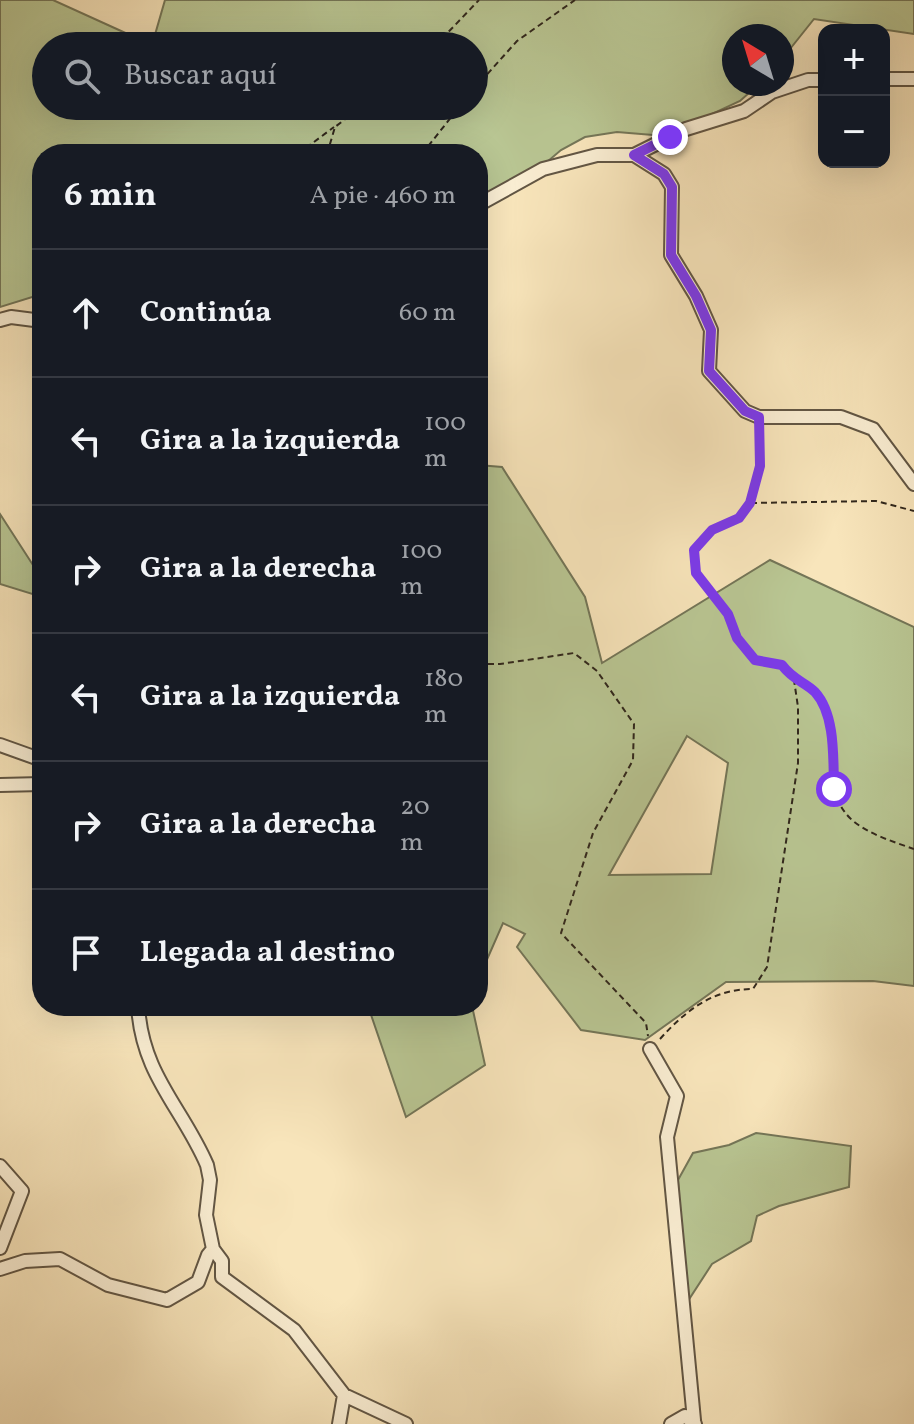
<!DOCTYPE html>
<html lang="es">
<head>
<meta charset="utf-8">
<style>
	body { margin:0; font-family:Vollkorn,serif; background:#242831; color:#f1f3f6 }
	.controls { position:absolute; right:24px; top:24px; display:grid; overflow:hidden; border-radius:16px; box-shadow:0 8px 32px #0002 }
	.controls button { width:72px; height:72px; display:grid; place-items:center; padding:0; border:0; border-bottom:2px solid #363941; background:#171b24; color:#f1f3f6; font:40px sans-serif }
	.compass { position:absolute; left:722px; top:24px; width:72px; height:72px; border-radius:50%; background:#171b24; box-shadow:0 8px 32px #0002; rotate:322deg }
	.stop { position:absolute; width:24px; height:24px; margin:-18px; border:6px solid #7c3aed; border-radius:50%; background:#fff }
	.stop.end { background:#7c3aed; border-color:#fff; box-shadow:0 2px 8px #0008 }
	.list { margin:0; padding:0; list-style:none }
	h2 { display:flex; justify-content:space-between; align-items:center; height:104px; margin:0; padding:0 32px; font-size:34px }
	h2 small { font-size:26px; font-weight:400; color:#9ea1a6 }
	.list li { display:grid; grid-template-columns:52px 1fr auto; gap:24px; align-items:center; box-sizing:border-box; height:128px; padding:0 32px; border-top:2px solid #363941 }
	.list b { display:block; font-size:30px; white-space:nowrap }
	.list em { font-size:26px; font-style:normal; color:#9ea1a6 }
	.icon { flex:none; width:44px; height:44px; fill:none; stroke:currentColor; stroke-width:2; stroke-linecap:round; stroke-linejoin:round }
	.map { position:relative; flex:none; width:914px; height:1424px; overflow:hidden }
	.search { position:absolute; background:#171b24; box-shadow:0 8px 32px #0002; left:32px; top:32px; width:456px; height:88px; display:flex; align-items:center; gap:20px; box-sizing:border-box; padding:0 28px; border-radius:44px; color:#9ea1a6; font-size:30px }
	.panel { position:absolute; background:#171b24; box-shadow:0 8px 32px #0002; left:32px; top:144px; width:456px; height:872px; border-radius:32px }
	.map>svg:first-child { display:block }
	.green { fill:#b9c693; stroke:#747658; stroke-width:2; fill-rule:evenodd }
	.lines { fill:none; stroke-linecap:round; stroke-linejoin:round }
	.street-casing { stroke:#625644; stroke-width:16 }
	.path { stroke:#30271c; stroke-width:2; stroke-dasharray:6 4; stroke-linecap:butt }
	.street { stroke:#faeed3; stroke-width:12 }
	.route { stroke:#7c3aed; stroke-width:10 }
</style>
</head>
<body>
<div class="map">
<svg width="914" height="1424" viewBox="0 0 914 1424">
	<rect width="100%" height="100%" fill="#f8e5bb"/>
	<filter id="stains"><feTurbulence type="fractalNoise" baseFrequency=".0025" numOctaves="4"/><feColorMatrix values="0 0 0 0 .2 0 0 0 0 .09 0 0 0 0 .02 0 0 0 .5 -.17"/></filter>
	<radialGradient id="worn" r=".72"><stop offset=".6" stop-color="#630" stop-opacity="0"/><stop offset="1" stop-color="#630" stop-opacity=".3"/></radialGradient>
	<!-- green -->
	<path class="green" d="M 0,0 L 53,0 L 152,45 L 165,0 L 914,0 L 914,34 L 814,19 L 782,59 L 782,36 L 734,36 L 734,84 L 759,84 L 740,101 L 665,136 L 617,132 L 585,137 L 561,150 L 534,173 L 478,204 L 478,154 L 42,154 L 42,294 L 0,307 ZM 46,46 L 474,46 L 474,106 L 46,106 Z
		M 478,465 L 502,467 L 585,597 L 602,663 L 770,560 L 914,627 L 914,986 L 873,981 L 726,982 L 645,1040 L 581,1030 L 517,947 L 525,934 L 503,923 L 478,980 ZM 687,736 L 728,763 L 711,874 L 609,875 Z
		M 0,514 L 42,579 L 42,597 L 0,584 Z
		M 368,1006 L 472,1006 L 485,1065 L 406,1117 Z
		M 756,1133 L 851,1146 L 849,1187 L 779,1206 L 757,1216 L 751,1241 L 712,1264 L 684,1307 L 678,1180 L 693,1153 L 729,1145 Z"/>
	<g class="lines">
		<defs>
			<path id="street" d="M 884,79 L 914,79
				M 634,155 L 664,174 L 672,187 L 671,255 L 696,296 L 711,330 L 709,371 L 745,411 L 759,417 L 841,417 L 873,429 L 914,484
				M 478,205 L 543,169 L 597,155 L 634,155 L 686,129 L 744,111 L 772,92 L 808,80 L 824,80
				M 0,320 L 11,317 L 42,321
				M 0,745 L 42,760
				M 0,785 L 42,784
				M 138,1006 C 142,1075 182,1107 207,1165 L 210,1180 L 206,1215 L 213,1249 L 222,1261 L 222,1277 L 294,1330 L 344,1395 L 406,1424
				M 650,1049 L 677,1096 L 667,1137 L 694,1420
				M 0,1166 L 22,1191 L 0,1248
				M 0,1269 L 25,1261 L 60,1259 L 108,1285 L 167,1300 L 198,1282 L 208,1255 L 213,1249
				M 339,1424 L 344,1395
				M 671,1424 L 685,1416 L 695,1424"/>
		</defs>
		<!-- street casing -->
		<use href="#street" class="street-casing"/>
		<!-- path -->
		<path class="path" d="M 435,46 L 479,0
			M 474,89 L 517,41 L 575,0
			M 298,154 L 334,127
			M 327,154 L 335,127 L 362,106
			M 422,154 L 460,106
			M 751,503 L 876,501 L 914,511
			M 478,664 L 500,664 L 574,653 L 597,671 L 634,724 L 633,760 L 593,833 L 561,933 L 646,1023 L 648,1036
			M 796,681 C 855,713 810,782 852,820 C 868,834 894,842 914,849
			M 660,1039 C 686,1010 713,989 753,989 L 767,967 L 798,763 L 798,707 L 794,680 L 782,665 L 755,660 L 737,638 L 728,614 L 696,573 L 694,550 L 712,530 L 739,518 L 750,503 L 760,466 L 759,431"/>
		<!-- street -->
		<use href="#street" class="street"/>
	</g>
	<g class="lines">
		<!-- route -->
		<path class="route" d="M 670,137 L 634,155 L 664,174 L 672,187 L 671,255 L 696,296 L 711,330 L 709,371 L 745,411 L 759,417 L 760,466 L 750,503 L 739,518 L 712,530 L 694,550 L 696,573 L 728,614 L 737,638 L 755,660 L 782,665 C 793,680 805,682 815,692 C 836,715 833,760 834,789"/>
	</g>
	<rect width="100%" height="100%" filter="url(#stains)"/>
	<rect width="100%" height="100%" fill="url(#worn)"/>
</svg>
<div class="controls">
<button>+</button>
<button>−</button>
</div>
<svg class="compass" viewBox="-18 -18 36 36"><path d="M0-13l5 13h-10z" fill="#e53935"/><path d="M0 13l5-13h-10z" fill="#9ea1a6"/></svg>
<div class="stop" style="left:834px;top:789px"></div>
<div class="stop end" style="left:670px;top:137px"></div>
<div class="search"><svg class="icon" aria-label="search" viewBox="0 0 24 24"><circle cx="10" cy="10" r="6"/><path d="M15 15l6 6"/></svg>Buscar aquí</div>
<section class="panel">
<h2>6 min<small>A pie · 460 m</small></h2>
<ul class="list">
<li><svg class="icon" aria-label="ahead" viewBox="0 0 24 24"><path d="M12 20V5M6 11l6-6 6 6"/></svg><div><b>Continúa</b></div><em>60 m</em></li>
<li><svg class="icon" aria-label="left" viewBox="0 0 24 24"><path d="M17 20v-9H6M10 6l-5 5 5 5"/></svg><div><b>Gira a la izquierda</b></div><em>100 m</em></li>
<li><svg class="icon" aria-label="right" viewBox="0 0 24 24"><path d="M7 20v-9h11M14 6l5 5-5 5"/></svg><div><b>Gira a la derecha</b></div><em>100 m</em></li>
<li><svg class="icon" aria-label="left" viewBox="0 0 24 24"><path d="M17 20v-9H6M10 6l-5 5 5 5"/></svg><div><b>Gira a la izquierda</b></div><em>180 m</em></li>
<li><svg class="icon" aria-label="right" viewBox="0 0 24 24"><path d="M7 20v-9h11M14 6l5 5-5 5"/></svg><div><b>Gira a la derecha</b></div><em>20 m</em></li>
<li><svg class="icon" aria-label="arrive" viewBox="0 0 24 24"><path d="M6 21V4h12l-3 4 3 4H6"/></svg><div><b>Llegada al destino</b></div></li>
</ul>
</section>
</div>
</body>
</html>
